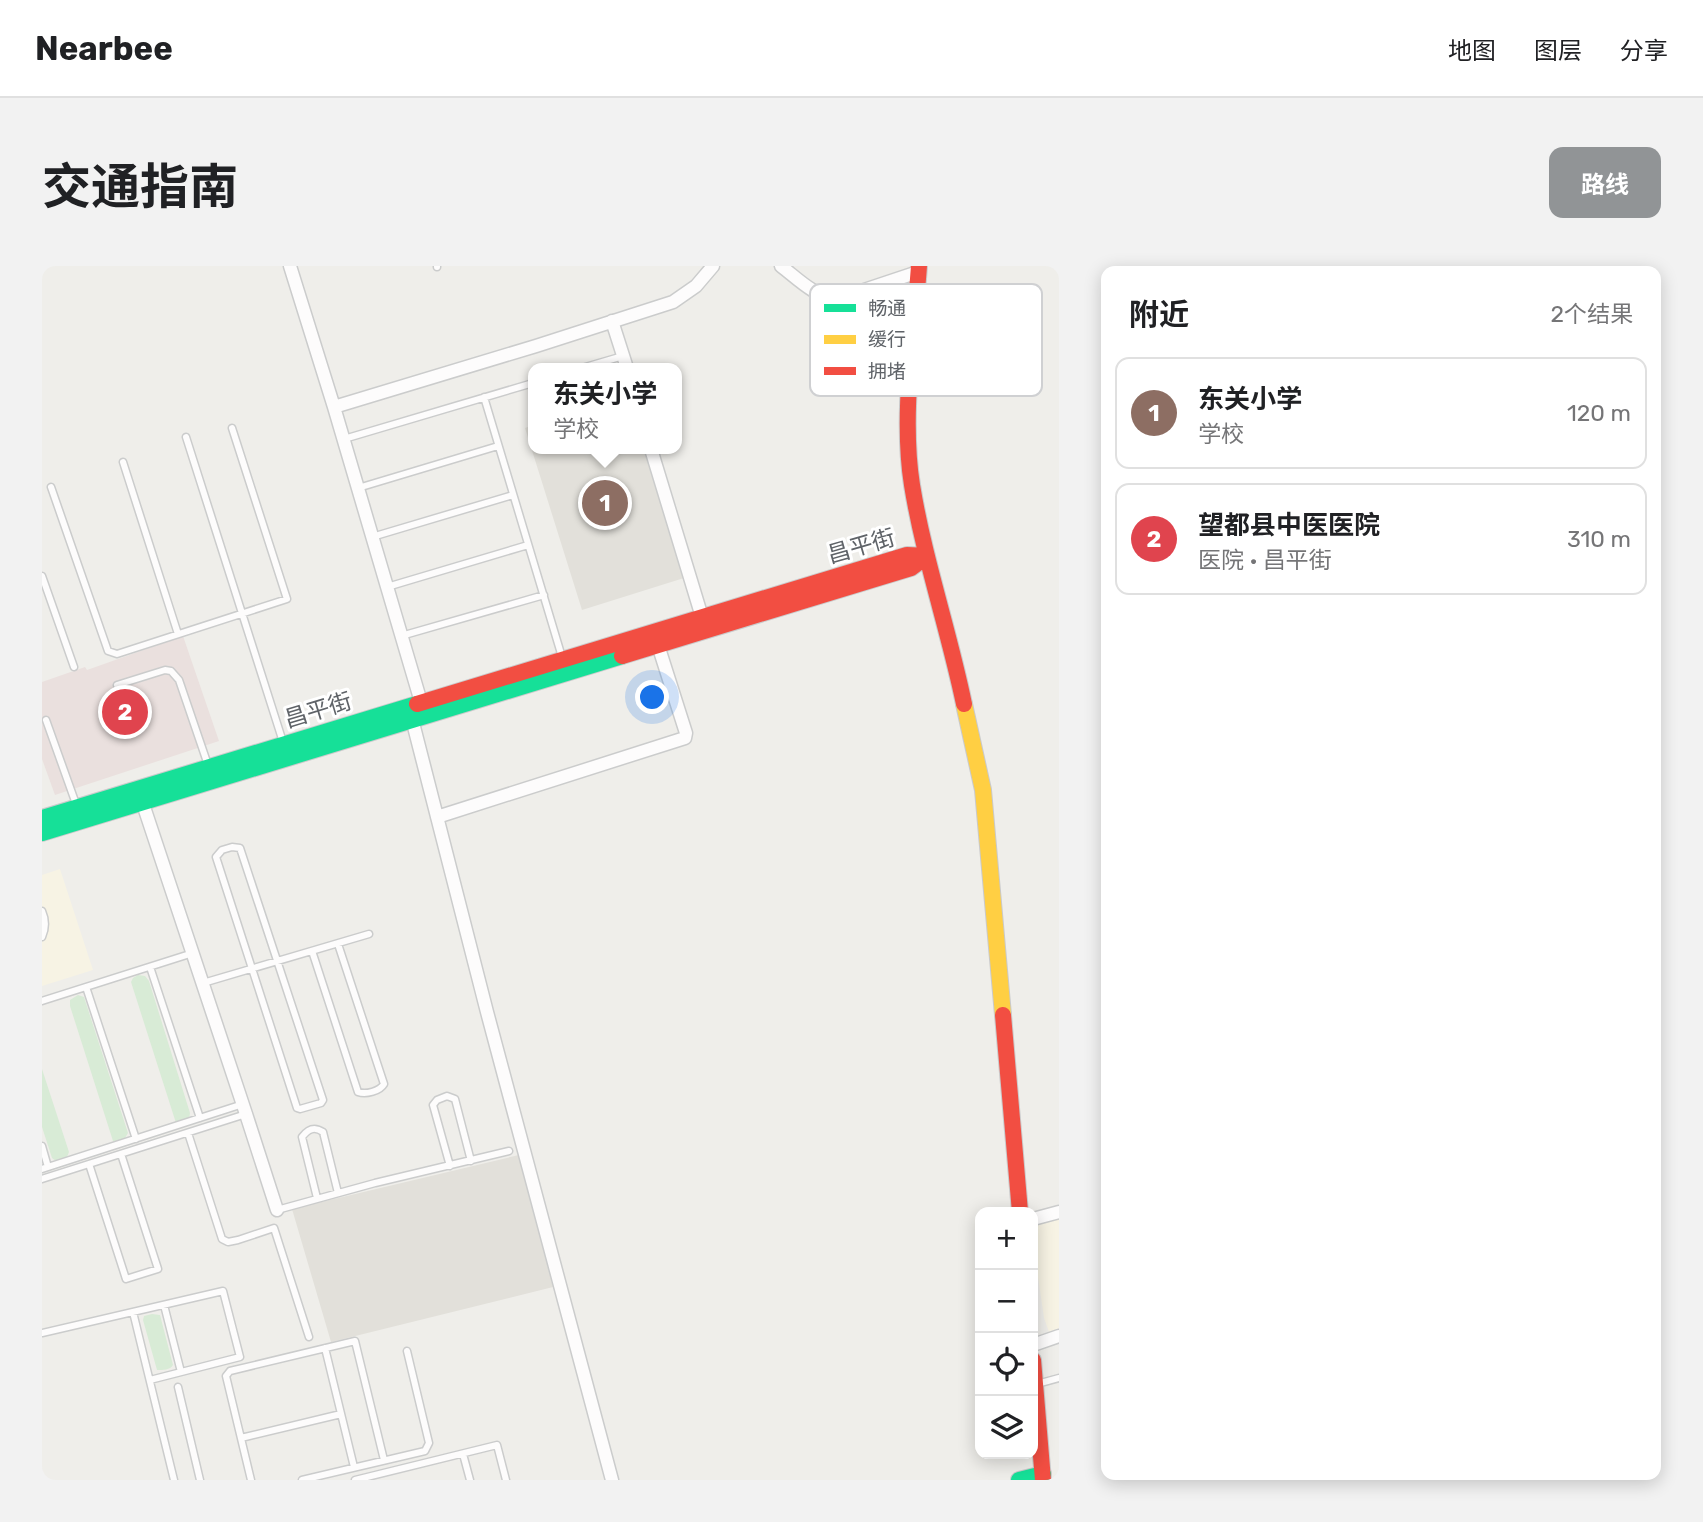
<!DOCTYPE html>
<html lang="zh">
<head>
<meta charset="utf-8">
<style>
	body { margin:0; font-family:Rubik,"Noto Sans SC",sans-serif; background:#f2f2f2; color:#202124 }
	.controls { position:absolute; right:21px; bottom:21px; display:grid; overflow:hidden; border-radius:14px; box-shadow:0 4px 18px #0003 }
	.controls button { width:63px; height:63px; display:grid; place-items:center; padding:0; border:0; border-bottom:2px solid #e0e0e0; background:#fff; color:#202124; font:35px sans-serif }
	.you { position:absolute; left:611px; top:432px; width:24px; height:24px; margin:-18px; border:5px solid #fff; border-radius:50%; background:#1a73e8; box-shadow:0 0 0 10px #1a73e833 }
	.badge { display:grid; place-items:center; width:46px; height:46px; border-radius:50%; background:#919496; color:#fff; font-size:23px; font-weight:700 }
	.pin { position:absolute; translate:-50% -50%; border:4px solid #fff; box-shadow:0 2px 7px #0006 }
	.popup { position:absolute; left:486px; top:97px; width:154px; height:91px; box-sizing:border-box; display:grid; place-content:center; border-radius:14px; background:#fff; filter:drop-shadow(0 2px 5px #0005); font-size:23px; white-space:nowrap; color:#757577 }
	.popup b { font-size:26px; color:#202124 }
	.popup::after { content:''; position:absolute; left:50%; top:100%; margin-left:-14px; border:14px solid transparent; border-top-color:#fff }
	.list { margin:0; padding:0; list-style:none }
	h2 { display:flex; justify-content:space-between; align-items:center; height:91px; margin:0; padding:0 28px; font-size:30px }
	h2 small { font-size:23px; font-weight:400; color:#757577 }
	.list li { display:grid; grid-template-columns:46px 1fr auto; gap:21px; align-items:center; box-sizing:border-box; height:112px; margin:0 14px 14px; padding:0 14px; border:2px solid #e0e0e0; border-radius:14px }
	.list b { display:block; font-size:26px; white-space:nowrap }
	.list p { margin:0; font-size:23px; white-space:nowrap; color:#757577 }
	.list em { font-size:23px; font-style:normal; color:#757577 }
	.icon { flex:none; width:38px; height:38px; fill:none; stroke:currentColor; stroke-width:2; stroke-linecap:round; stroke-linejoin:round }
	.map { position:relative; flex:none; width:1017px; height:1214px; overflow:hidden; border-radius:14px }
	header { display:flex; align-items:center; gap:42px; box-sizing:border-box; height:98px; padding:0 35px; background:#fff; border-bottom:2px solid #e0e0e0 }
	header strong { font-size:33px }
	nav { display:flex; gap:38px; margin-inline-start:auto; font-size:24px }
	.intro { display:flex; align-items:center; justify-content:space-between; box-sizing:border-box; height:168px; padding:0 42px }
	h1 { margin:0; font-size:49px }
	.button { padding:18px 32px; border-radius:14px; background:#919496; color:#fff; font-size:24px; font-weight:700 }
	main { display:flex; gap:42px; padding:0 42px }
	aside { flex:1; background:#fff; border-radius:14px; box-shadow:0 4px 18px #0003 }
	.map>svg:first-child { display:block }
	.commercial { fill:#f7f3e4 }
	.education { fill:#e2e0da }
	.medical { fill:#eae0de }
	.green { fill:#d8ebd6 }
	.lines { fill:none; stroke-linecap:round; stroke-linejoin:round }
	.lane-casing { stroke:#cbcccc; stroke-width:9 }
	.street-casing { stroke:#cbcccc; stroke-width:15 }
	.fast-casing { stroke:#cacacb; stroke-width:18 }
	.slow-casing { stroke:#cacacb; stroke-width:18 }
	.jam-casing { stroke:#cacacb; stroke-width:18 }
	.lane { stroke:#fdfcfc; stroke-width:6 }
	.street { stroke:#fdfcfc; stroke-width:12 }
	.fast { stroke:#16e098; stroke-width:16 }
	.slow { stroke:#ffcf43; stroke-width:16 }
	.jam { stroke:#f24e42; stroke-width:16 }
	.labels { text-anchor:middle; stroke-width:6; stroke-linejoin:round; paint-order:stroke }
	.street-label { font-size:23px; fill:#5f6368; stroke:#fff }
	.key { fill:#fff; stroke:#cfd0d2; stroke-width:2 }
	.key-label { font-size:19px; fill:#5f6368 }
</style>
</head>
<body>
<header>
<strong>Nearbee</strong>
<nav><a>地图</a><a>图层</a><a>分享</a></nav>
</header>
<div class="intro"><h1>交通指南</h1><a class="button">路线</a></div>
<main>
<div class="map">
<svg width="1017" height="1214" viewBox="0 0 1017 1214">
	<rect width="100%" height="100%" fill="#efeeea"/>
	<!-- commercial -->
	<path class="commercial" d="M 18,603 L 51,704 L 0,720 L 0,609 Z
		M 1017,949 L 1017,1062 L 1007,1066 L 1002,1052 L 991,977 L 991,957 Z"/>
	<!-- education -->
	<path class="education" d="M 491,159 L 491,183 L 602,183 L 642,312 L 540,344 L 483,162 Z
		M 477,889 L 511,1021 L 289,1076 L 250,943 Z"/>
	<!-- medical -->
	<path class="medical" d="M 141,370 L 177,475 L 13,529 L 0,493 L 0,416 L 43,401 L 45,404 Z"/>
	<!-- green -->
	<path class="green" d="M 96,709 L 103,710 L 107,715 L 148,847 L 147,853 L 134,857 L 89,716 L 91,712 Z
		M 36,729 L 42,731 L 86,867 L 83,872 L 74,876 L 71,875 L 28,740 L 28,734 Z
		M 0,803 L 27,886 L 25,891 L 14,895 L 10,892 L 0,861 Z
		M 110,1048 L 118,1049 L 131,1099 C 128,1104 121,1104 115,1104 L 101,1054 L 102,1050 Z"/>
	<g class="lines">
		<defs>
			<path id="lane" d="M 395,0 L 395,1
				M 540,102 L 581,90
				M 442,131 L 520,391
				M 144,171 L 241,476
				M 302,173 L 491,117
				M 81,196 L 136,368
				M 9,221 L 66,385 L 75,388 L 245,333 L 190,162
				M 316,222 L 456,180
				M 330,271 L 471,229
				M 0,310 L 32,401
				M 345,321 L 486,279
				M 359,370 L 502,329
				M 75,419 L 123,404 L 129,405 L 137,414 L 166,499
				M 4,454 L 34,538
				M 190,581 L 198,582 L 281,834 L 279,837 L 258,843 L 255,842 L 174,591 L 180,584 Z
				M 0,645 C 4,654 4,662 0,671
				M 270,685 L 316,826 C 324,829 338,825 342,818 L 296,678
				M 108,701 L 158,852
				M 161,717 L 327,668
				M 44,721 L 94,873
				M 0,735 L 151,687
				M 146,867 L 180,973 L 186,976 L 196,974 L 232,962 L 267,1071
				M 0,880 L 6,901
				M 47,898 L 84,1013 L 116,1003 L 79,888
				M 408,900 L 391,839 L 395,834 L 405,830 L 413,833 L 429,895
				M 0,903 L 201,838
				M 0,913 L 204,848
				M 275,932 L 260,871 C 266,863 272,860 281,866 L 296,927
				M 235,944 L 333,917 L 467,885
				M 122,1039 L 139,1106
				M 91,1046 L 132,1214
				M 0,1067 L 181,1025 L 198,1091 L 108,1114
				M 283,1082 L 312,1201
				M 995,1118 L 1017,1112
				M 136,1121 L 158,1214
				M 199,1172 L 299,1148
				M 421,1188 L 428,1214
				M 209,1214 L 184,1110 L 188,1105 L 313,1075 L 342,1194
				M 260,1214 L 383,1185 L 387,1177 L 365,1085
				M 313,1214 L 455,1179 L 464,1214"/>
			<path id="street" d="M 248,0 L 292,141 L 379,436
				M 739,0 C 756,13 773,31 795,33 L 876,6
				M 570,55 L 585,102
				M 292,141 L 494,80 L 631,36 L 654,20 L 671,0
				M 609,183 L 660,351
				M 370,453 L 445,746 L 570,1214
				M 100,535 L 204,848 L 235,944
				M 395,551 L 643,472 L 644,467 L 616,379
				M 991,953 L 1017,946
				M 991,1079 L 1017,1070"/>
			<path id="fast" d="M 0,552 L 375,438
				M 0,567 L 580,390
				M 977,1214 L 1001,1208"/>
			<path id="slow" d="M 922,438 L 941,524 L 961,749"/>
			<path id="jam" d="M 877,0 C 872,70 859,150 870,219 C 882,293 907,365 922,438
				M 580,390 L 869,302 L 885,290
				M 375,438 L 865,289 L 885,290
				M 961,749 L 978,946
				M 991,1094 L 1001,1214"/>
		</defs>
		<!-- lane casing -->
		<use href="#lane" class="lane-casing"/>
		<!-- street casing -->
		<use href="#street" class="street-casing"/>
		<!-- fast casing -->
		<use href="#fast" class="fast-casing"/>
		<!-- slow casing -->
		<use href="#slow" class="slow-casing"/>
		<!-- jam casing -->
		<use href="#jam" class="jam-casing"/>
		<!-- lane -->
		<use href="#lane" class="lane"/>
		<!-- street -->
		<use href="#street" class="street"/>
		<!-- fast -->
		<use href="#fast" class="fast"/>
		<!-- slow -->
		<use href="#slow" class="slow"/>
		<!-- jam -->
		<use href="#jam" class="jam"/>
	</g>
	<g class="labels">
		<!-- street labels -->
		<g class="street-label">
			<text transform="translate(819 280) rotate(-16)" y="8">昌平街</text>
			<text transform="translate(276 444) rotate(-17)" y="8">昌平街</text>
		</g>
	</g>
	<!-- legend -->
	<rect x="768" y="18" width="232" height="112" rx="10" class="key"/>
	<rect x="782" y="38" width="32" height="8" fill="#16e098"/>
	<rect x="782" y="69" width="32" height="9" fill="#ffcf43"/>
	<rect x="782" y="101" width="32" height="8" fill="#f24e42"/>
	<g class="key-label">
		<text x="826" y="49">畅通</text>
		<text x="826" y="80">缓行</text>
		<text x="826" y="112">拥堵</text>
	</g>
</svg>
<div class="controls">
<button>+</button>
<button>−</button>
<button><svg class="icon" aria-label="locate" viewBox="0 0 24 24"><circle cx="12" cy="12" r="6"/><path d="M12 2v4M12 18v4M2 12h4M18 12h4"/></svg></button>
<button><svg class="icon" aria-label="layers" viewBox="0 0 24 24"><path d="M12 4l9 5-9 5-9-5zM3 14l9 5 9-5"/></svg></button>
</div>
<div class="you"></div>
<div class="pin badge" style="left:563px;top:237px;background:#8d6e63">1</div>
<div class="popup"><b>东关小学</b>学校</div>
<div class="pin badge" style="left:83px;top:446px;background:#e0444e">2</div>
</div>
<aside>
<h2>附近<small>2个结果</small></h2>
<ul class="list">
<li><span class="badge" style="background:#8d6e63">1</span><div><b>东关小学</b><p>学校</p></div><em>120 m</em></li>
<li><span class="badge" style="background:#e0444e">2</span><div><b>望都县中医医院</b><p>医院 · 昌平街</p></div><em>310 m</em></li>
</ul>
</aside>
</main>
</body>
</html>
